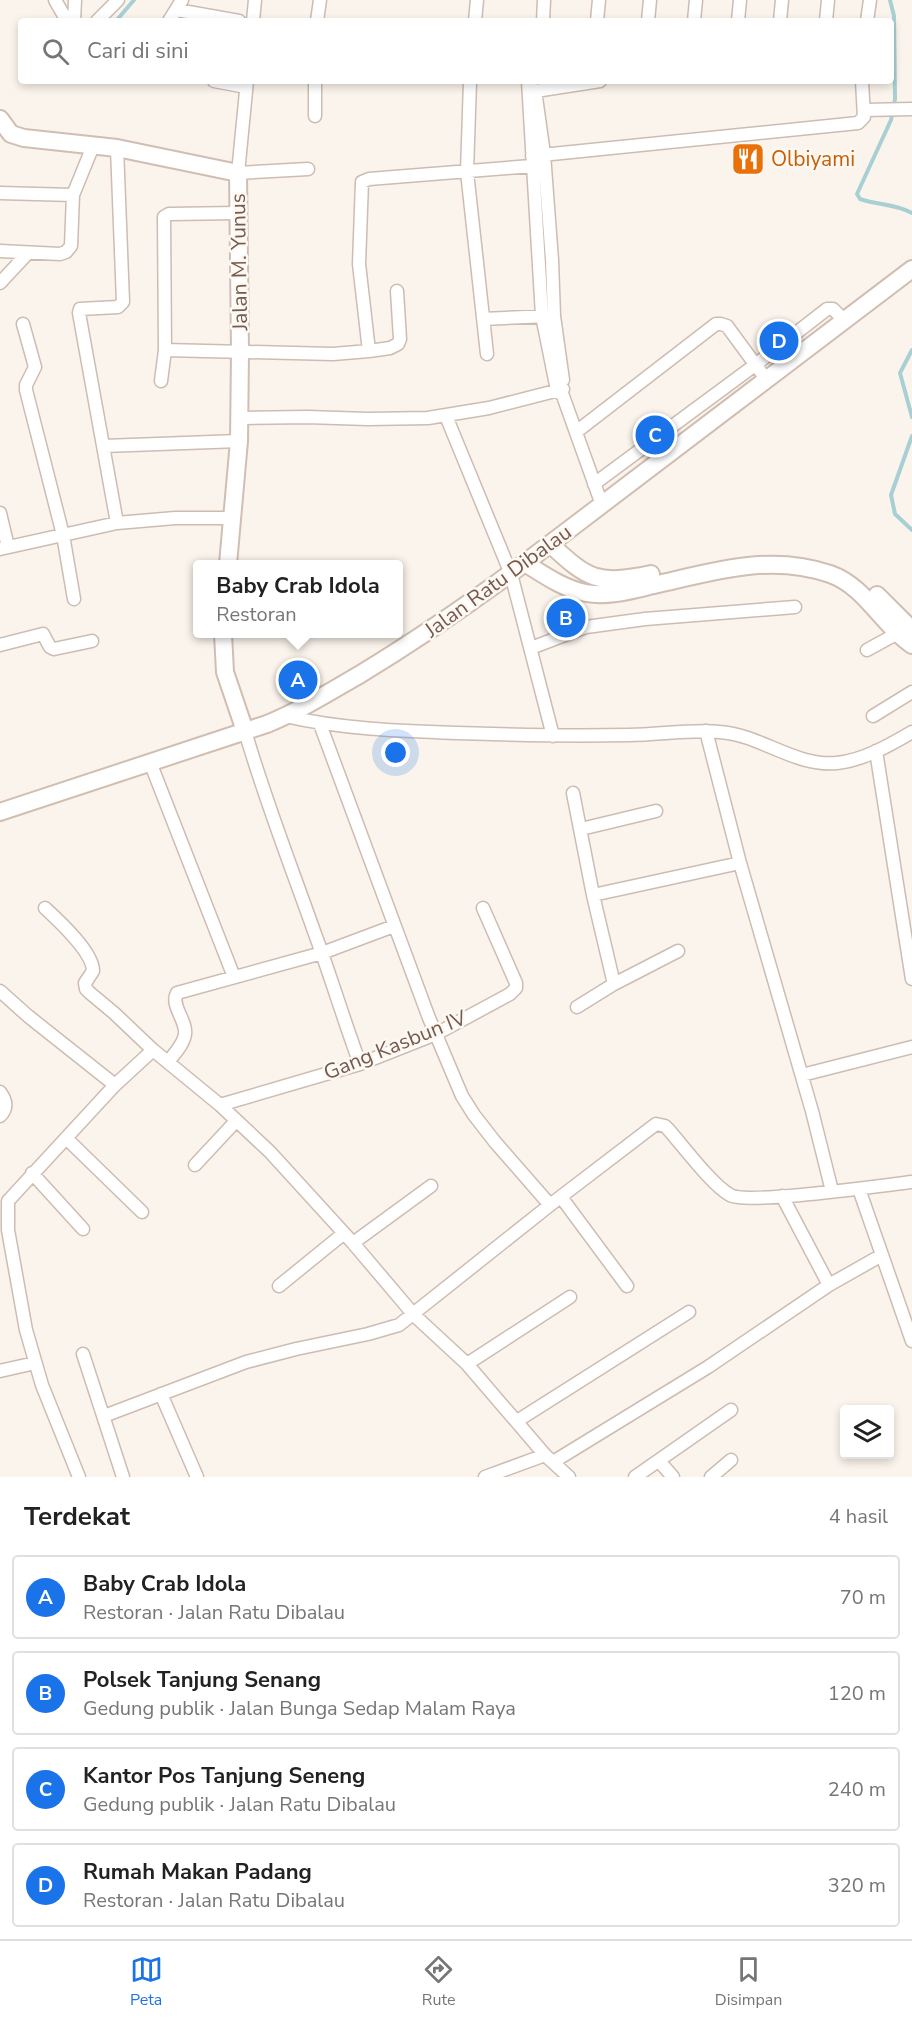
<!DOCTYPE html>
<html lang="id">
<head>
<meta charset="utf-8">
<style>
	body { margin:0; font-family:"Nunito Sans",sans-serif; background:#f2f2f2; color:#222 }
	.controls { position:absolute; right:18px; bottom:18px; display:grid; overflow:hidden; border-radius:6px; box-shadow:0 3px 9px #0003 }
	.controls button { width:54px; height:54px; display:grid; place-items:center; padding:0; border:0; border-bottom:2px solid #e0e0e0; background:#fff; color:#222; font:30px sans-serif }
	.you { position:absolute; left:396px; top:753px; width:21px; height:21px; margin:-15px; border:4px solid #fff; border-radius:50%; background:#1a73e8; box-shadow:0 0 0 9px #1a73e833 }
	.badge { display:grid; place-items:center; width:39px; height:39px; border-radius:50%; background:#1a73e8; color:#fff; font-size:20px; font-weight:700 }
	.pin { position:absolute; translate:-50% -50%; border:3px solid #fff; box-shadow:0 2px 6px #0006 }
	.popup { position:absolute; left:193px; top:560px; width:210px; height:78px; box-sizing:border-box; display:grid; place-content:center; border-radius:6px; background:#fff; filter:drop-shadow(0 2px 4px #0005); font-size:20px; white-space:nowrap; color:#767676 }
	.popup b { font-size:22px; color:#222 }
	.popup::after { content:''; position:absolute; left:50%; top:100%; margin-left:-12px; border:12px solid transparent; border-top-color:#fff }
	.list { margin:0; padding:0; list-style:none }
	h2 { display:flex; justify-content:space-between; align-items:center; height:78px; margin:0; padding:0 24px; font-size:26px }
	h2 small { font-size:20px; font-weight:400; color:#767676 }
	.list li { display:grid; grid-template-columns:39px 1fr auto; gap:18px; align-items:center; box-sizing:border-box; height:84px; margin:0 12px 12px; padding:0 12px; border:2px solid #e0e0e0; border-radius:6px }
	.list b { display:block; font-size:22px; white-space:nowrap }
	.list p { margin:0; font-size:20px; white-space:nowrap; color:#767676 }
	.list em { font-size:20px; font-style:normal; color:#767676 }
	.icon { flex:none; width:33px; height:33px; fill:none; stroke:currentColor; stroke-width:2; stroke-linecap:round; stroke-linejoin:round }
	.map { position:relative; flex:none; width:912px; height:1477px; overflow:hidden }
	.search { position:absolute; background:#fff; box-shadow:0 3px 9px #0003; left:18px; right:18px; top:18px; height:66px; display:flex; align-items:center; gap:15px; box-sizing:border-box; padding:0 21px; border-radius:6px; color:#767676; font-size:22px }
	.sheet { height:462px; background:#fff }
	nav { display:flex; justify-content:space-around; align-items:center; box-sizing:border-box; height:84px; border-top:2px solid #e0e0e0; background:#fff; font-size:16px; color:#767676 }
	nav a { display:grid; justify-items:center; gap:3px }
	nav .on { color:#1a73e8 }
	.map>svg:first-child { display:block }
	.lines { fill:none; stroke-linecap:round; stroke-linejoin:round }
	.stream { stroke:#a8d0d4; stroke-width:4 }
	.street-casing { stroke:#cdbcb2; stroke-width:15 }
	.secondary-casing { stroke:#d1beb2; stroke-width:20 }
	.street { stroke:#fff; stroke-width:12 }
	.secondary { stroke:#fff; stroke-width:16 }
	.labels { text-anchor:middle; stroke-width:5; stroke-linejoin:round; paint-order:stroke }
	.food-label { font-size:21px; fill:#c56008; stroke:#fef8f2; text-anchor:start }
	.street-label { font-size:21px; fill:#745b50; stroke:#fef8f2 }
</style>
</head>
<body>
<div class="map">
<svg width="912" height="1477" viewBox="0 0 912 1477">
	<rect width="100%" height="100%" fill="#fbf4ec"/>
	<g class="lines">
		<!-- stream -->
		<path class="stream" d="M 890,0 L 894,16 L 895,99 L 891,120 L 857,194 L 860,199 C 877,205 896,204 912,213
			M 116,21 L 134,0
			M 912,350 L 900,373 L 912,417
			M 912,436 L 891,495 L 895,514 L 912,530"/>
		<defs>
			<path id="street" d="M 55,0 L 67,21
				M 177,10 L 239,21
				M 74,21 L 75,0
				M 97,21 L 118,0
				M 169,21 L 182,0
				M 253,21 L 255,0
				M 317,21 L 320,0
				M 475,21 L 477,0
				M 543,21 L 544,0
				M 597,21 L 599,0
				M 648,21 L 650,0
				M 694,21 L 696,0
				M 738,21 L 740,0
				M 780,21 L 782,0
				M 826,21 L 828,0
				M 867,21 L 870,0
				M 214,81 L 246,87
				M 247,81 L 238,173 L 308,169
				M 470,81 L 467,172 L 487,354
				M 528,81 L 542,316 L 557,390 L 563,396 L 602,505
				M 535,90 L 544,154 L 552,260 L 554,316 L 563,380
				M 529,92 L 600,81
				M 864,110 L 912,109
				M 315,116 L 315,81
				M 117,148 L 123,302 L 118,307 L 80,309 L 79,313 L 117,523
				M 532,156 L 858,123 L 864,117 L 862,81
				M 0,193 L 73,195
				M 0,251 L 60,254 L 66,252 L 71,246 L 73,195 L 93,146
				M 0,283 L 28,253
				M 483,319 L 548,316
				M 23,324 L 35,367 L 26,385 L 26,390 L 63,535 L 74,599
				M 165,350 L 333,354 L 369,351 L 359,264 L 362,182 L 369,179 L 544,165
				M 369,351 L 390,348 L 398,344 L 400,339 L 397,291
				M 161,381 L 165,350 L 164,217 L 169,214 L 238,213
				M 446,416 L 511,574 L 553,736
				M 239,418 L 307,417 L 368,419 L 428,418 L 489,408 L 563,389
				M 576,432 L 716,324 L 721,324 L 727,326 L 766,379
				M 104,446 L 239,441
				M 594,484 L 755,365 L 827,309 L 833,309 L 844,320
				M 0,513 L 8,547
				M 0,549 L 117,523 L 175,518 L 233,518
				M 0,645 L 43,634 L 50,647 L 54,649 L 92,641
				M 531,648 L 586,627 L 645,619 L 795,607
				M 867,650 L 898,633
				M 285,716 C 341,729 399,731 457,733 C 514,735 571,736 629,735 C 659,735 690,729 720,732 C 761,735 795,767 837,763 C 864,760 890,745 912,732
				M 873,716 L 912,692
				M 320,724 L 429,1018 L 462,1096 L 474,1115 L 495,1142 L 550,1205
				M 245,731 C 265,800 291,866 315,934 C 331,977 344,1021 360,1064
				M 706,731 L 740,863 L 812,1111 L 832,1191
				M 876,751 L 912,979
				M 150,762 L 234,977
				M 573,793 L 593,895 L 614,984
				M 581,829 L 656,811
				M 593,895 L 740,863
				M 45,908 C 59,921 93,952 93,971 L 85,983 L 86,989 L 90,993 L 114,1013 L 153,1050
				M 0,991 L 28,1016 L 115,1085
				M 577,1007 L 614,984 L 678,951
				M 168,1062 C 174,1054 184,1044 185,1034 C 187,1021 170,1005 177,993 L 322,953 L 394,926
				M 802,1075 L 912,1047
				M 0,1092 C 6,1100 8,1108 0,1116
				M 220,1105 L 360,1064 L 436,1034 L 510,994 L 516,988 L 516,983 L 483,908
				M 66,1138 L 142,1212
				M 195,1165 L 236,1121
				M 32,1173 L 83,1229
				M 859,1189 L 912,1341
				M 782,1196 L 829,1285
				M 561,1197 L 627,1286
				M 353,1243 L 431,1186
				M 279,1286 L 343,1234
				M 83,1354 L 123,1477
				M 467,1364 L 570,1297
				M 0,1371 L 35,1363
				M 161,1394 L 197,1477
				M 104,1416 L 246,1362 L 296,1349 L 368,1334 L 399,1325 L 550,1205 L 656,1124 L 665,1126 L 668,1129 C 683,1146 712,1185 730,1195 C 747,1205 885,1185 912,1182
				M 517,1421 L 689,1312
				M 659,1461 L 673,1477
				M 553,1462 L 708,1367 L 829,1285 L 882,1255
				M 79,1477 L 42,1385 L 26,1330 L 8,1230 L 8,1201 L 115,1085 L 153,1050 L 220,1105 L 270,1152 L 353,1243 L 414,1315 L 467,1364 L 545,1455 L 569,1477
				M 485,1477 L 545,1455
				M 635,1477 L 731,1410
				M 711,1477 L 731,1460"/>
			<path id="secondary" d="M 0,119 L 11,134 L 24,138 L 117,148 L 238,173 L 240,352 L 239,441 L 228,564
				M 550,544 C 589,580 597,585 651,574
				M 525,563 C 544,575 564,589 586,593 C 609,597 632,590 654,585 C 712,572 770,553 830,574 C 865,586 882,625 912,645
				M 877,595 L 912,630
				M 223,634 L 225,672 L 245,731
				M 0,812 L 267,724 C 299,711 328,693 359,675 C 425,635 488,591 550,544 C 671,453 791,360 912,269"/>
		</defs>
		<!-- street casing -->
		<use href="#street" class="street-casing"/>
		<!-- secondary casing -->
		<use href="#secondary" class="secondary-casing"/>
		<!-- street -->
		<use href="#street" class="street"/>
		<!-- secondary -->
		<use href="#secondary" class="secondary"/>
	</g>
	<!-- icons -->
	<defs>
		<symbol id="restaurant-square" viewBox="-11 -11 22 22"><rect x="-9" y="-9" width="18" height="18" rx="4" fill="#e8710a" stroke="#fef8f2"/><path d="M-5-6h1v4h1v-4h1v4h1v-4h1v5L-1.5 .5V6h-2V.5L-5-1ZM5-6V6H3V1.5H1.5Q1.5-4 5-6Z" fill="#fff"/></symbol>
	</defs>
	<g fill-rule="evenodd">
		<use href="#restaurant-square" x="729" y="140" width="38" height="38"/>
	</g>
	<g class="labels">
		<!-- food labels -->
		<g class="food-label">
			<text x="771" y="166">Olbiyami</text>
		</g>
		<!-- street labels -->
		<g class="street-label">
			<text transform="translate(239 262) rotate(-91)" y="7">Jalan M. Yunus</text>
			<text transform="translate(498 581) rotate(-36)" y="7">Jalan Ratu Dibalau</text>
			<text transform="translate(395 1045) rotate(-22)" y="7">Gang Kasbun IV</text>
		</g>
	</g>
</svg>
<div class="controls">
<button><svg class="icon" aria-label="layers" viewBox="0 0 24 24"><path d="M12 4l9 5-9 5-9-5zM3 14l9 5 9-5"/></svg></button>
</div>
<div class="you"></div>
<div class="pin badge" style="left:298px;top:680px">A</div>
<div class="popup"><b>Baby Crab Idola</b>Restoran</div>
<div class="pin badge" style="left:566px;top:618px">B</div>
<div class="pin badge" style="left:655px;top:435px">C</div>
<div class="pin badge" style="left:779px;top:341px">D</div>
<div class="search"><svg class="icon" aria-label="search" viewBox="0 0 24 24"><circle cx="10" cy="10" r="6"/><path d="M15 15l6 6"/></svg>Cari di sini</div>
</div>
<section class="sheet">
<h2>Terdekat<small>4 hasil</small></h2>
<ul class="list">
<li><span class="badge">A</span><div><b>Baby Crab Idola</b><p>Restoran · Jalan Ratu Dibalau</p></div><em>70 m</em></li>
<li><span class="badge">B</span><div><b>Polsek Tanjung Senang</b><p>Gedung publik · Jalan Bunga Sedap Malam Raya</p></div><em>120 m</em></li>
<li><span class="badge">C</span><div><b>Kantor Pos Tanjung Seneng</b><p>Gedung publik · Jalan Ratu Dibalau</p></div><em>240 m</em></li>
<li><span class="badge">D</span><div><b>Rumah Makan Padang</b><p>Restoran · Jalan Ratu Dibalau</p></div><em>320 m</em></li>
</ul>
</section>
<nav>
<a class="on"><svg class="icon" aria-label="map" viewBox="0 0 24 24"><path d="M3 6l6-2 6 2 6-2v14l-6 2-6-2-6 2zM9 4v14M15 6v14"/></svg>Peta</a>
<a><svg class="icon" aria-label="directions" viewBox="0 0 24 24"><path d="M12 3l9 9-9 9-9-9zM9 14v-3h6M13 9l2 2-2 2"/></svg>Rute</a>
<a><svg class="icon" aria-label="saved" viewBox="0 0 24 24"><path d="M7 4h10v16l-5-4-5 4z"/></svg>Disimpan</a>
</nav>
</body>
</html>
